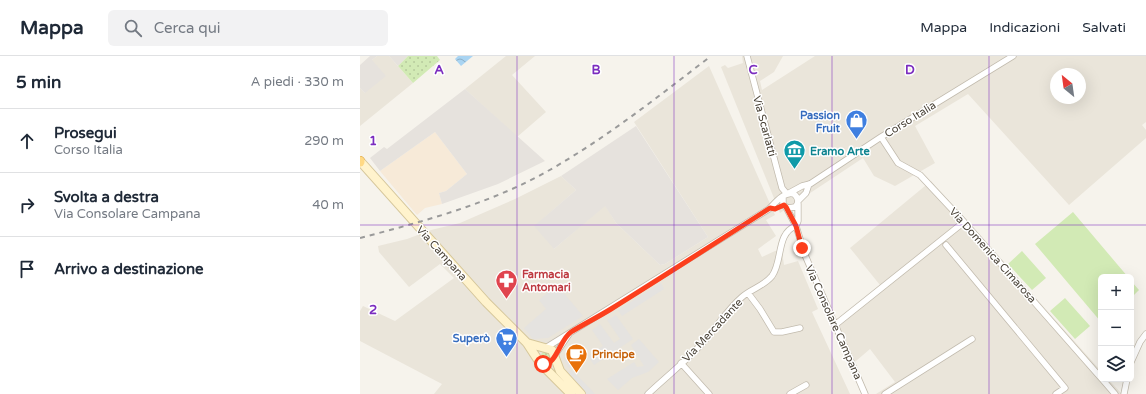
<!DOCTYPE html>
<html lang="it">
<head>
<meta charset="utf-8">
<style>
	body { margin:0; font-family:"Varela Round",sans-serif; background:#f2f2f3; color:#1f2937 }
	.controls { position:absolute; right:12px; bottom:12px; display:grid; overflow:hidden; border-radius:6px; box-shadow:0 4px 16px #0002 }
	.controls button { width:36px; height:36px; display:grid; place-items:center; padding:0; border:0; border-bottom:1px solid #e0e1e3; background:#fff; color:#1f2937; font:20px sans-serif }
	.compass { position:absolute; left:690px; top:12px; width:36px; height:36px; border-radius:50%; background:#fff; box-shadow:0 4px 16px #0002; rotate:331deg }
	.stop { position:absolute; width:12px; height:12px; margin:-9px; border:3px solid #fc3f1d; border-radius:50%; background:#fff }
	.stop.end { background:#fc3f1d; border-color:#fff; box-shadow:0 1px 4px #0008 }
	.list { margin:0; padding:0; list-style:none }
	h2 { display:flex; justify-content:space-between; align-items:center; height:52px; margin:0; padding:0 16px; font-size:17px }
	h2 small { font-size:13px; font-weight:400; color:#747a83 }
	.list li { display:grid; grid-template-columns:26px 1fr auto; gap:12px; align-items:center; box-sizing:border-box; height:64px; padding:0 16px; border-top:1px solid #e0e1e3 }
	.list b { display:block; font-size:15px; white-space:nowrap }
	.list p { margin:0; font-size:13px; white-space:nowrap; color:#747a83 }
	.list em { font-size:13px; font-style:normal; color:#747a83 }
	.icon { flex:none; width:22px; height:22px; fill:none; stroke:currentColor; stroke-width:2; stroke-linecap:round; stroke-linejoin:round }
	.map { position:relative; flex:none; width:786px; height:338px; overflow:hidden }
	header { display:flex; align-items:center; gap:24px; box-sizing:border-box; height:56px; padding:0 20px; background:#fff; border-bottom:1px solid #e0e1e3 }
	header strong { font-size:19px }
	nav { display:flex; gap:22px; margin-inline-start:auto; font-size:14px }
	.search { width:280px; height:36px; background:#f2f2f3; display:flex; align-items:center; gap:10px; box-sizing:border-box; padding:0 14px; border-radius:6px; color:#747a83; font-size:15px }
	main { display:flex }
	aside { flex:1; background:#fff }
	.map>svg:first-child { display:block }
	.residential { fill:#eae5da; fill-rule:evenodd }
	.commercial { fill:#f7ead8 }
	.industrial { fill:#e6e2dd }
	.grass { fill:url(#grass-dots) }
	.garden { fill:#d2eab5 }
	.parking { fill:#e5e3e0 }
	.water { fill:url(#water-waves) }
	.lines { fill:none; stroke-linecap:round; stroke-linejoin:round }
	.minor-casing { stroke:#c2bbae; stroke-width:7 }
	.secondary-casing { stroke:#d6c79b; stroke-width:10 }
	.trunk-casing { stroke:#e0a43c; stroke-width:10 }
	.minor { stroke:#fff; stroke-width:5.5 }
	.secondary { stroke:#fff3cd; stroke-width:8 }
	.trunk { stroke:#ffd985; stroke-width:9 }
	.rail { stroke:#9a9a9a; stroke-width:2; stroke-dasharray:5 5; stroke-linecap:butt }
	.route { stroke:#fc3f1d; stroke-width:5 }
	.grid { fill:none; stroke:#7b2cbf; stroke-width:1; stroke-opacity:0.55 }
	.labels { text-anchor:middle; stroke-width:3; stroke-linejoin:round; paint-order:stroke }
	.shop-label { font-size:11px; font-weight:bold; fill:#366cbe; stroke:#fff; text-anchor:end }
	.street-label { font-size:11px; fill:#4b4439; stroke:#fff }
	.culture-label { font-size:11px; font-weight:bold; fill:#0d838f; stroke:#fff; text-anchor:start }
	.health-label { font-size:11px; font-weight:bold; fill:#be3a42; stroke:#fff; text-anchor:start }
	.food-label { font-size:11px; font-weight:bold; fill:#c56008; stroke:#fff; text-anchor:start }
	.grid-label { font-size:13px; text-anchor:middle; font-weight:bold; fill:#7b2cbf; stroke:#fff; stroke-width:3; stroke-linejoin:round; paint-order:stroke }
</style>
</head>
<body>
<header>
<strong>Mappa</strong>
<div class="search"><svg class="icon" aria-label="search" viewBox="0 0 24 24"><circle cx="10" cy="10" r="6"/><path d="M15 15l6 6"/></svg>Cerca qui</div>
<nav><a>Mappa</a><a>Indicazioni</a><a>Salvati</a></nav>
</header>
<main>
<aside>
<h2>5 min<small>A piedi · 330 m</small></h2>
<ul class="list">
<li><svg class="icon" aria-label="ahead" viewBox="0 0 24 24"><path d="M12 20V5M6 11l6-6 6 6"/></svg><div><b>Prosegui</b><p>Corso Italia</p></div><em>290 m</em></li>
<li><svg class="icon" aria-label="right" viewBox="0 0 24 24"><path d="M7 20v-9h11M14 6l5 5-5 5"/></svg><div><b>Svolta a destra</b><p>Via Consolare Campana</p></div><em>40 m</em></li>
<li><svg class="icon" aria-label="arrive" viewBox="0 0 24 24"><path d="M6 21V4h12l-3 4 3 4H6"/></svg><div><b>Arrivo a destinazione</b></div></li>
</ul>
</aside>
<div class="map">
<svg width="786" height="338" viewBox="0 0 786 338">
	<defs>
		<pattern id="grass-dots" width="8" height="8" patternUnits="userSpaceOnUse"><rect width="8" height="8" fill="#d2eab5"/><path d="M2 2h.1M6 6h.1" fill="none" stroke="#b6ca9c" stroke-width="1.8" stroke-linecap="round"/></pattern>
		<pattern id="water-waves" width="16" height="10" patternUnits="userSpaceOnUse"><rect width="16" height="10" fill="#a9d4f2"/><path d="M0 5q4-4 8 0t8 0" fill="none" stroke="#8caec5"/></pattern>
	</defs>
	<rect width="100%" height="100%" fill="#f6f3ec"/>
	<!-- residential -->
	<path class="residential" d="M 17,0 L 29,0 L 53,27 L 0,70 L 0,32 L 5,37 L 12,4 Z
		M 146,0 L 175,0 L 152,19 L 186,56 L 157,81 L 105,33 Z
		M 382,0 L 423,0 L 414,16 L 400,25 L 402,34 L 455,0 L 786,0 L 786,66 L 782,69 L 786,74 L 786,82 L 709,149 L 608,38 L 555,70 L 575,107 L 535,130 L 514,120 L 503,102 L 420,157 L 361,11 L 365,9 L 368,12 L 383,7 ZM 696,18 L 720,18 L 720,42 L 696,42 Z
		M 349,10 L 415,159 L 406,164 L 416,180 L 398,193 L 402,201 L 415,195 L 422,195 L 424,209 L 438,205 L 458,253 L 452,256 L 490,338 L 74,338 L 82,328 L 0,285 L 0,255 L 3,250 L 35,265 L 94,222 L 80,208 L 49,231 L 19,196 L 18,190 L 47,183 L 71,174 L 100,167 L 155,143 L 201,120 L 216,134 L 185,161 L 194,193 L 245,149 L 256,167 L 300,209 L 305,208 L 348,181 L 274,66 Z
		M 571,125 L 741,315 L 741,323 L 748,323 L 762,338 L 516,338 L 535,326 L 510,293 L 489,311 L 472,269 L 520,229 L 490,192 Z"/>
	<!-- commercial -->
	<path class="commercial" d="M 75,76 L 107,118 L 86,135 L 79,137 L 82,148 L 65,152 L 57,159 L 20,115 Z"/>
	<!-- industrial -->
	<path class="industrial" d="M 10,0 L 17,0 L 12,4 L 26,20 L 5,37 L 0,32 L 0,9 Z
		M 29,0 L 48,0 L 38,10 Z
		M 105,33 L 185,105 L 138,128 L 82,148 L 79,137 L 86,135 L 107,118 L 75,76 L 20,115 L 10,102 L 24,91 L 27,93 Z
		M 276,70 L 348,181 L 305,208 L 300,209 L 256,167 L 245,150 L 194,193 L 174,170 L 216,134 L 201,120 Z"/>
	<!-- grass -->
	<path class="grass" d="M 48,0 L 77,0 L 80,4 L 53,27 L 38,10 Z
		M181 300a5 5 0 1 1 10 0a5 5 0 1 1-10 0Z"/>
	<!-- garden -->
	<path class="garden" d="M 713,156 L 768,221 L 741,221 L 741,266 L 675,188 Z
		M 662,195 L 686,222 L 672,234 L 648,208 Z
		M 771,225 L 779,234 L 771,242 Z
		M 705,242 L 730,270 L 715,283 L 690,255 Z"/>
	<!-- parking -->
	<path class="parking" d="M 301,227 L 304,233 L 262,260 L 258,254 Z
		M 197,229 L 223,260 L 188,282 L 173,283 L 164,272 L 186,253 L 179,244 Z
		M 256,259 L 273,283 L 234,309 L 228,300 L 243,290 L 232,274 L 240,268 L 254,287 L 260,283 L 247,264 Z
		M 279,283 L 299,306 L 288,316 L 272,322 L 258,334 L 247,323 L 274,306 L 277,311 L 284,310 L 271,289 Z
		M 211,290 L 220,304 L 209,312 L 204,303 L 205,295 Z
		M 212,314 L 235,338 L 225,338 L 207,318 Z"/>
	<!-- water -->
	<path class="water" d="M 98,0 L 113,0 L 101,10 L 95,3 Z"/>
	<g class="lines">
		<defs>
			<path id="minor" d="M 387,0 L 418,117 L 422,132 L 427,138
				M 521,81 L 538,107 L 560,119 L 604,166 L 741,322
				M 429,137 L 442,130 L 450,128 L 521,81 L 653,0
				M 438,145 L 446,137 L 449,128
				M 426,151 L 436,170 L 445,199 L 505,338
				M 436,170 L 438,165 L 438,148
				M 586,189 L 705,332 L 696,338
				M 388,237 L 400,253 L 414,276 L 422,276 L 440,272
				M 475,269 L 604,166
				M 187,291 L 409,153 C 415,147 424,135 434,138 C 439,142 439,147 435,151 L 428,152 L 423,149 L 423,142
				M 195,299 L 209,278
				M 771,306 L 780,286 L 786,278
				M 321,307 L 349,338
				M 742,323 L 755,338
				M 288,338 C 307,320 329,303 346,283 C 358,269 368,253 382,241 C 391,233 404,230 412,220 C 423,205 416,177 436,170
				M 430,338 L 446,329
				M 525,338 L 612,283
				M 764,338 L 767,323"/>
			<path id="secondary" d="M 0,105 L 126,246 L 167,287 L 180,307 L 211,338
				M 167,287 L 192,294 L 200,315 L 221,338"/>
			<path id="trunk" d="M 0,106 L 0,105"/>
		</defs>
		<!-- minor casing -->
		<use href="#minor" class="minor-casing"/>
		<!-- secondary casing -->
		<use href="#secondary" class="secondary-casing"/>
		<!-- trunk casing -->
		<use href="#trunk" class="trunk-casing"/>
		<!-- minor -->
		<use href="#minor" class="minor"/>
		<!-- secondary -->
		<use href="#secondary" class="secondary"/>
		<!-- trunk -->
		<use href="#trunk" class="trunk"/>
		<!-- rail -->
		<path class="rail" d="M 0,182 C 61,166 121,150 177,121 C 240,87 295,43 351,0"/>
	</g>
	<g class="lines">
		<!-- route -->
		<path class="route" d="M 183,308 C 196,310 200,283 211,276 C 224,268 238,261 251,253 C 304,220 357,186 410,152 L 415,153 L 424,149 L 426,151 L 436,170 L 442,192"/>
	</g>
	<!-- grid -->
	<path class="grid" d="M 157,0 L 157,338M 314,0 L 314,338M 472,0 L 472,338M 629,0 L 629,338M 0,169 L 786,169"/>
	<!-- icons -->
	<defs>
		<symbol id="shop-pin" viewBox="-11 -11 22 30"><path d="M0 17L-7.5 6A9.5 9.5 0 1 1 7.5 6Z" fill="#3f7fe0" stroke="#fff"/><path d="M-5-2.5h2.3a2.7 3.5 0 0 1 5.4 0H5L5.5 6h-11ZM-1.5-2.5h3a1.5 2.3 0 0 0-3 0Z" fill="#fff"/></symbol>
		<symbol id="museum-pin" viewBox="-11 -11 22 30"><path d="M0 17L-7.5 6A9.5 9.5 0 1 1 7.5 6Z" fill="#0f9aa8" stroke="#fff"/><path d="M0-6L6-3V-2H-6V-3ZM-5-1h2V3h-2ZM-1-1h2V3h-2ZM3-1h2V3H3ZM-6 4H6V6H-6Z" fill="#fff"/></symbol>
		<symbol id="pharmacy-pin" viewBox="-11 -11 22 30"><path d="M0 17L-7.5 6A9.5 9.5 0 1 1 7.5 6Z" fill="#e0444e" stroke="#fff"/><path d="M-2-6h4v4h4v4h-4v4h-4v-4h-4v-4h4Z" fill="#fff"/></symbol>
		<symbol id="supermarket-pin" viewBox="-11 -11 22 30"><path d="M0 17L-7.5 6A9.5 9.5 0 1 1 7.5 6Z" fill="#3f7fe0" stroke="#fff"/><path d="M-6-5.5h2.5l.6 2H6L4.5 2H-2.5L-4.4-4H-6ZM-1.5 3.2a1.3 1.3 0 1 0 .1 0ZM3 3.2a1.3 1.3 0 1 0 .1 0Z" fill="#fff"/></symbol>
		<symbol id="cafe-pin" viewBox="-11 -11 22 30"><path d="M0 17L-7.5 6A9.5 9.5 0 1 1 7.5 6Z" fill="#e8710a" stroke="#fff"/><path d="M-5.5-4.5H6V0H3Q3 3.5 0 3.5H-2.5Q-5.5 3.5-5.5 0ZM3-3.2v2h1.7v-2ZM-6 4.5H4V6H-6Z" fill="#fff"/></symbol>
	</defs>
	<g fill-rule="evenodd">
		<use href="#shop-pin" x="484" y="52" width="25" height="34"/>
		<use href="#museum-pin" x="422" y="82" width="25" height="34"/>
		<use href="#pharmacy-pin" x="134" y="212" width="25" height="34"/>
		<use href="#supermarket-pin" x="134" y="270" width="25" height="34"/>
		<use href="#cafe-pin" x="204" y="286" width="25" height="34"/>
	</g>
	<g class="labels">
		<!-- shop labels -->
		<g class="shop-label">
			<text x="480" y="63">Passion<tspan x="480" dy="13">Fruit</tspan></text>
			<text x="130" y="286">Superò</text>
		</g>
		<!-- street labels -->
		<g class="street-label">
			<text transform="translate(550 63) rotate(-32)" y="4">Corso Italia</text>
			<text transform="translate(405 70) rotate(75)" y="4">Via Scarlatti</text>
			<text transform="translate(82 197) rotate(48)" y="4">Via Campana</text>
			<text transform="translate(633 199) rotate(48)" y="4">Via Domenica Cimarosa</text>
			<text transform="translate(474 266) rotate(66)" y="4">Via Consolare Campana</text>
			<text transform="translate(352 274) rotate(-47)" y="4">Via Mercadante</text>
		</g>
		<!-- culture labels -->
		<g class="culture-label">
			<text x="450" y="99">Eramo Arte</text>
		</g>
		<!-- health labels -->
		<g class="health-label">
			<text x="162" y="222">Farmacia<tspan x="162" dy="13">Antomari</tspan></text>
		</g>
		<!-- food labels -->
		<g class="food-label">
			<text x="232" y="302">Principe</text>
		</g>
	</g>
	<g class="grid-label">
		<text x="79" y="18">A</text>
		<text x="236" y="18">B</text>
		<text x="393" y="18">C</text>
		<text x="550" y="18">D</text>
		<text x="13" y="89">1</text>
		<text x="13" y="258">2</text>
	</g>
</svg>
<div class="controls">
<button>+</button>
<button>−</button>
<button><svg class="icon" aria-label="layers" viewBox="0 0 24 24"><path d="M12 4l9 5-9 5-9-5zM3 14l9 5 9-5"/></svg></button>
</div>
<svg class="compass" viewBox="-18 -18 36 36"><path d="M0-13l5 13h-10z" fill="#e53935"/><path d="M0 13l5-13h-10z" fill="#747a83"/></svg>
<div class="stop" style="left:183px;top:308px"></div>
<div class="stop end" style="left:442px;top:192px"></div>
</div>
</main>
</body>
</html>
